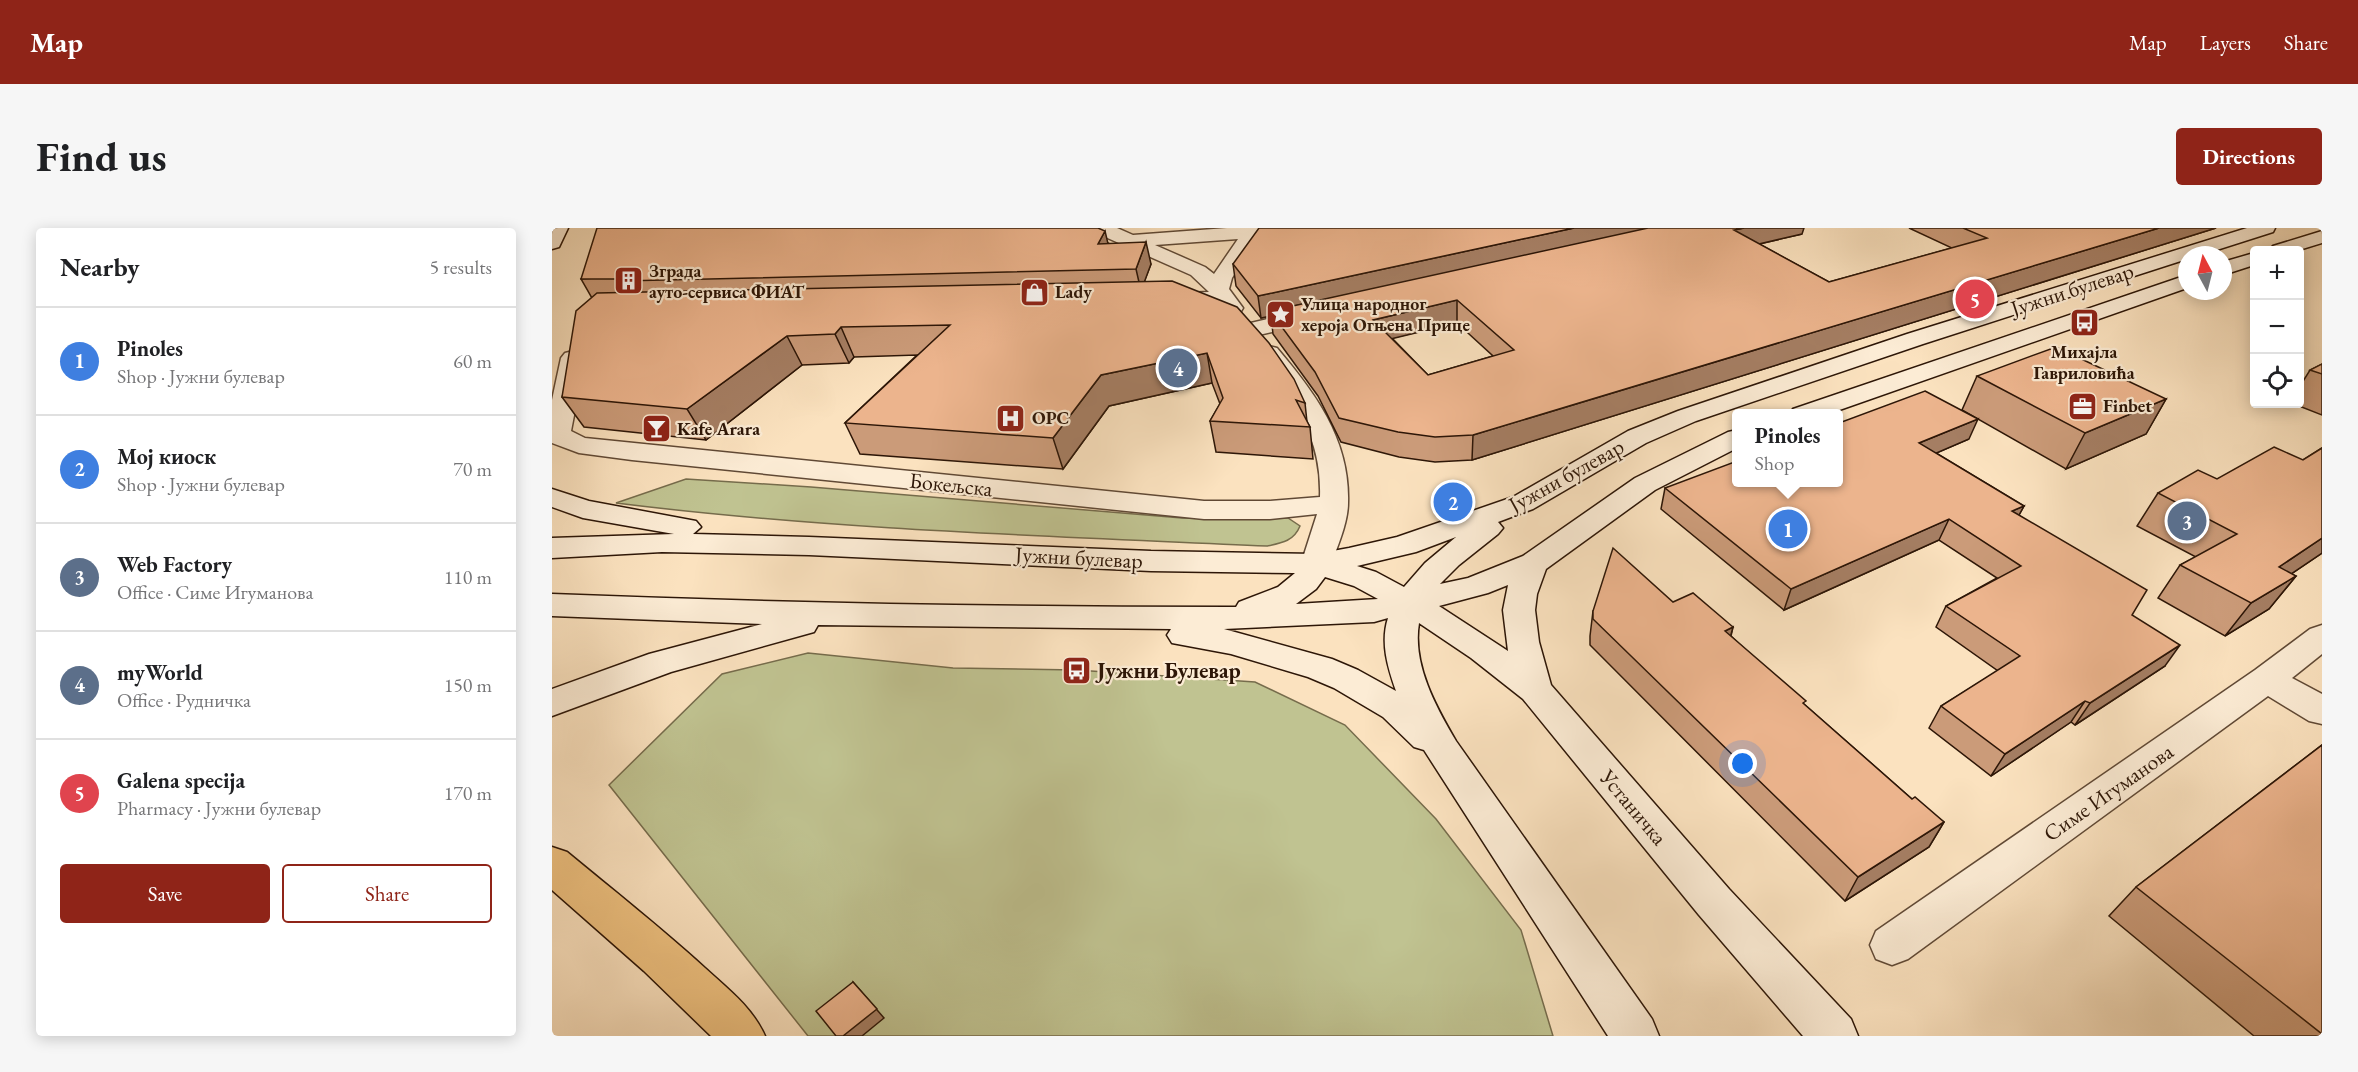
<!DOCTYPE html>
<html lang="en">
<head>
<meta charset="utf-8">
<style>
	body { margin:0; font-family:"EB Garamond",serif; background:#f6f6f6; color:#202124 }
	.controls { position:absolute; right:18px; top:18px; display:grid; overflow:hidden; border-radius:6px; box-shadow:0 3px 15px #0003 }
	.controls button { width:54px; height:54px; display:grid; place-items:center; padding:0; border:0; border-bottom:2px solid #e0e0e0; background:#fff; color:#202124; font:30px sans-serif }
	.compass { position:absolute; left:1626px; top:18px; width:54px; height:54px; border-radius:50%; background:#fff; box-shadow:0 3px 15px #0003; rotate:353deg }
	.you { position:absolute; left:1191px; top:536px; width:21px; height:21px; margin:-15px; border:4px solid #fff; border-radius:50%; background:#1a73e8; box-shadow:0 0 0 9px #1a73e833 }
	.badge { display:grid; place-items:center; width:39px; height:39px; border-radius:50%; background:#8f2418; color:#fff; font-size:20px; font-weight:700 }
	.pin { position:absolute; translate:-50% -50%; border:3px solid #fff; box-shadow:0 2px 6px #0006 }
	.popup { position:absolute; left:1180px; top:181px; width:111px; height:78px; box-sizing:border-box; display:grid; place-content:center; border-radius:6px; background:#fff; filter:drop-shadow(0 2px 4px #0005); font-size:20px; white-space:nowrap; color:#757577 }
	.popup b { font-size:22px; color:#202124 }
	.popup::after { content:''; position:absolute; left:50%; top:100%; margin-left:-12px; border:12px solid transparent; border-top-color:#fff }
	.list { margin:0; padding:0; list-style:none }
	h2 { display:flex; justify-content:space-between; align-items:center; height:78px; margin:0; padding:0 24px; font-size:26px }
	h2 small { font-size:20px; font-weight:400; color:#757577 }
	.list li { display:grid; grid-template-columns:39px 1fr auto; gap:18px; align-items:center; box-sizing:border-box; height:108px; padding:0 24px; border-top:2px solid #e0e0e0 }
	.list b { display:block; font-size:22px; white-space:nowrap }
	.list p { margin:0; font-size:20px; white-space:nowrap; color:#757577 }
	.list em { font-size:20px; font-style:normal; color:#757577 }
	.actions { display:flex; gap:12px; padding:18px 24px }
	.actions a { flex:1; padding:14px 0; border:2px solid #8f2418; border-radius:6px; text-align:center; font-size:21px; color:#8f2418 }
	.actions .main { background:#8f2418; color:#fff }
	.icon { flex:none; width:33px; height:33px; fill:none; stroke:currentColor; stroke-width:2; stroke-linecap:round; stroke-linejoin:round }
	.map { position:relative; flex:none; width:1770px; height:808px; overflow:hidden; border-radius:6px }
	header { display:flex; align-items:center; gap:36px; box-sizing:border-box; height:84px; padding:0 30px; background:#8f2418; color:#fff }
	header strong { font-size:28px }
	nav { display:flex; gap:33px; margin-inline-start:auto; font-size:21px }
	.intro { display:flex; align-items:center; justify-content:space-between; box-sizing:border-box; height:144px; padding:0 36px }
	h1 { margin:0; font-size:42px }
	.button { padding:15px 27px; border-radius:6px; background:#8f2418; color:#fff; font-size:21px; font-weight:700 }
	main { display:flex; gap:36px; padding:0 36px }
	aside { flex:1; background:#fff; border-radius:6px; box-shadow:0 3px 15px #0003 }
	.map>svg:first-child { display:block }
	.green { fill:#c0c391; stroke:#766c4c; stroke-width:1.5 }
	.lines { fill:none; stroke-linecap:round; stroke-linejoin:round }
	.street-casing { stroke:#604935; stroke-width:3 }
	.secondary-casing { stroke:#2d1607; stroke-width:3 }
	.highway-casing { stroke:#2d1607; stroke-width:3 }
	.street { fill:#fcecd5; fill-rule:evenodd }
	.secondary { fill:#fcecd5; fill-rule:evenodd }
	.highway { fill:#eec180; fill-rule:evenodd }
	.wall { fill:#cb9b79; stroke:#2d1607; stroke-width:1.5; fill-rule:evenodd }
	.shaded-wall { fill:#a57e63; stroke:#2d1607; stroke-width:1.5 }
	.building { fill:#ecb48d; stroke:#2d1607; stroke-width:1.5; fill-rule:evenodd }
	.labels { text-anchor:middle; stroke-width:4.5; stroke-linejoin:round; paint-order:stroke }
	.far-poi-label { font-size:18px; font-weight:bold; fill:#2d1607; stroke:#fcecd5; text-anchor:start }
	.street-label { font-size:22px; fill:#2d1607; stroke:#fcecd5 }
	.poi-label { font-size:22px; font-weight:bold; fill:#2d1607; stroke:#fcecd5; text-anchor:start }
</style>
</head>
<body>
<header>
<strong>Map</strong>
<nav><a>Map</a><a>Layers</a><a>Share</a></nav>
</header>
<div class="intro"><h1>Find us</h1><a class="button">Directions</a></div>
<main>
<aside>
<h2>Nearby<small>5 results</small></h2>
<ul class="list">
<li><span class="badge" style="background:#3f7fe0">1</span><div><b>Pinoles</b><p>Shop · Јужни булевар</p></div><em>60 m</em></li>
<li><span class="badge" style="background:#3f7fe0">2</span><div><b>Мој киоск</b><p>Shop · Јужни булевар</p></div><em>70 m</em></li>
<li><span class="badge" style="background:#5c6f8a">3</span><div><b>Web Factory</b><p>Office · Симе Игуманова</p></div><em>110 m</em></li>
<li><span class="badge" style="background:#5c6f8a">4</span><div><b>myWorld</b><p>Office · Рудничка</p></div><em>150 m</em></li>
<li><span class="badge" style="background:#e0444e">5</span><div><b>Galena specija</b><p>Pharmacy · Јужни булевар</p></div><em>170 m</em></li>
</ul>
<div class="actions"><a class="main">Save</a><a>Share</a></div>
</aside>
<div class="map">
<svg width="1770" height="808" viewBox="0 0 1770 808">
	<rect width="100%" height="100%" fill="#fbe2bf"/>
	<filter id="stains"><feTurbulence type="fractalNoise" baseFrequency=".00333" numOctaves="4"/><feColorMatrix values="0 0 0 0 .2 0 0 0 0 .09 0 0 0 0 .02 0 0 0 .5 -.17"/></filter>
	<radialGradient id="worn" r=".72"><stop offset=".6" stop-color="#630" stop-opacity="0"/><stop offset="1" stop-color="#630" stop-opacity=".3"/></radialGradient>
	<!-- green -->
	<path class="green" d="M 134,251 L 259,259 L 630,290 L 736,290 L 748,298 C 742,313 730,315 715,318 C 498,308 280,302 64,275 Z
		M 256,425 L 401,440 L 524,442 L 703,454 L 793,497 L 884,591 L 969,702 L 1001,808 L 256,808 L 57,557 L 170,446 Z"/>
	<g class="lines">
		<defs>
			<path id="street" d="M 540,0 L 565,0 L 581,7 L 675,0 L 711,0 L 680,50 L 677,61 L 691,80 L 688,85 L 680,87 L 672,85 L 667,77 L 609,76 L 606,71 L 609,66 L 657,64 L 639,47 L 542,4 ZM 686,11 L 662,46 L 653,39 L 603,17 Z
				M 764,80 L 772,82 L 775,87 L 772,92 L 698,109 L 690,107 L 687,102 L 690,97 Z
				M 717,118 L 725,120 C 764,166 798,212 796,275 C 796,294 786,317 779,336 L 775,343 L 764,346 L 753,343 L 749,336 L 765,286 L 718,291 L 652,291 L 80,232 L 27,225 L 0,215 L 0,172 L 9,130 L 13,125 L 21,123 L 29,125 L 33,130 L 19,203 L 33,210 L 652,273 L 718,273 L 768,269 C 770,204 740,175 705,125 L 709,120 Z
				M 1770,397 L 1770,426 L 1740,450 L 1770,466 L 1770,496 L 1757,493 L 1716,468 L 1356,731 L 1340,737 L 1324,731 L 1318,717 L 1324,703 L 1703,442 L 1758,401 Z"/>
			<path id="secondary" d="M 0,0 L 16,0 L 7,19 L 0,21 Z
				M 1695,0 L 1723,0 L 1721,4 L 1649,27 L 1635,27 L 1635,31 L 1371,116 L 1144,193 L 1094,215 L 981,281 L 946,294 L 951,300 L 946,306 L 907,337 L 888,356 L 916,350 L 971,328 L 1083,250 L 1176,204 L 1185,202 L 1185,220 L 1103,262 L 994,341 L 985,366 L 983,382 L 987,414 L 999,457 L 1177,661 L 1299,791 L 1306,808 L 1251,808 L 1147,687 L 971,471 L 919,430 L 867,395 C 860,436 884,479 904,513 L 1100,791 L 1107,808 L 1056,808 L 872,522 L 862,519 L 831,489 L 782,460 L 756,449 L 679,426 L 620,415 L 615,407 L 619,401 L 266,397 L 262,404 L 119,444 L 0,488 L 0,461 L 97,426 L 210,396 L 0,388 L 0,366 C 226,375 451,379 677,379 L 684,379 L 687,374 L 726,359 L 743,345 L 599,343 L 257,327 L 110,324 L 0,330 L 0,310 L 122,306 L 31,290 L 0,279 L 0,261 L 37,273 L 144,293 L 149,299 L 141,306 L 257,309 L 599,323 L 764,326 L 797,320 L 845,309 L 961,269 L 1076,203 L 1126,183 L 1355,106 ZM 904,309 L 873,335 L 852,359 L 824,344 L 805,338 L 864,324 ZM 773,349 L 802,358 L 826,371 L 744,376 L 764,361 ZM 956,357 L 951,382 L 956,423 L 887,378 L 936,365 ZM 836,390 C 828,415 836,440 844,463 L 806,442 L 780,431 L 672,401 L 822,394 Z
				M 1770,3 L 1770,15 L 1747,22 L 1718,22 L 1721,18 Z
				M 1702,25 L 1702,37 L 1671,47 L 1671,34 Z
				M 1635,47 L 1635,60 L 1276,186 L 1238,186 L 1241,181 Z"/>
			<path id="highway" d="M 0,619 L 15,624 C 61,662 108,699 153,740 C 176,761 200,779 213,808 L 159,808 L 92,743 L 0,662 Z"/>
		</defs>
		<!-- street casing -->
		<use href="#street" class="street-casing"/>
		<!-- secondary casing -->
		<use href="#secondary" class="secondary-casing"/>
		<!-- highway casing -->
		<use href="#highway" class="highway-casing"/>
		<!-- street -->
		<use href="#street" class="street"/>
		<!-- secondary -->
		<use href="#secondary" class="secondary"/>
		<!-- highway -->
		<use href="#highway" class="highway"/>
	</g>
	<!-- wall -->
	<path class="wall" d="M 1357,0 L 1664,0 L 920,232 L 883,234 L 847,229 L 789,214 L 766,168 L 721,106 L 719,88 L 709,90 L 684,58 L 681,36 L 1250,6 L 1207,16 L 1277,54 L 1400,20 ZM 905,95 L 941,128 L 876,147 L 840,110 Z
		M 556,15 L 599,36 L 592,54 L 753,175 L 755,194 L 758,199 L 761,231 L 664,224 L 658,193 L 668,176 L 660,155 L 557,178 L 511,241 L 308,226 L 293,195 L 365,127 L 302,129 L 297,135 L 250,137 L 154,212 L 32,199 L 10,169 L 40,70 L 29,51 Z
		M 1770,136 L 1770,187 L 1742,176 L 1748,176 L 1748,158 L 1758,142 Z
		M 1425,148 L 1614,171 L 1594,206 L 1514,241 L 1410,182 Z
		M 1417,211 L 1384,225 L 1472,278 L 1467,287 L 1580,387 L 1613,438 L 1523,497 L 1519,494 L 1439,548 L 1377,500 L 1389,478 L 1446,443 L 1384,399 L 1394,378 L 1445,350 L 1387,312 L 1232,382 L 1109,281 L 1113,260 Z
		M 1770,220 L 1770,325 L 1739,346 L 1744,348 L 1717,381 L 1673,408 L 1606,370 L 1628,337 L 1644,329 L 1585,298 L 1606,265 L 1751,232 Z
		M 1121,374 L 1181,399 L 1179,408 L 1253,477 L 1360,571 L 1392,594 L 1377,619 L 1293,673 L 1038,417 L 1038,408 L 1041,383 Z
		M 1770,517 L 1770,808 L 1702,808 L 1557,688 L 1584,659 Z"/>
	<!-- shaded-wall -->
	<path class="shaded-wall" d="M 1022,0 L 1114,0 L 718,83 L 719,88 L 709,90 L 706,68 Z
		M 1192,0 L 1252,0 L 1250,6 L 1177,23 L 1182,2 Z
		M 1607,0 L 1664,0 L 920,232 L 921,207 Z
		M 553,3 L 558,24 L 546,16 Z
		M 594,14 L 599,36 L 589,63 L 584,41 Z
		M 905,72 L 905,95 L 822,115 L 821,92 Z
		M 289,99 L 302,129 L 297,135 L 283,106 Z
		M 235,108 L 250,137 L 154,212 L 135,181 Z
		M 655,125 L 660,155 L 557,178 L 511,241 L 501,210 L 549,147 Z
		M 1614,171 L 1594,206 L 1514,241 L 1533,205 Z
		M 1426,191 L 1417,211 L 1359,236 L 1367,215 Z
		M 1472,278 L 1461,298 L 1460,283 Z
		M 1397,291 L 1387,312 L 1232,382 L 1239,361 Z
		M 1770,310 L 1770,325 L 1701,372 L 1727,339 Z
		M 1744,348 L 1717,381 L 1673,408 L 1699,375 Z
		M 1181,399 L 1174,425 L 1173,403 Z
		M 1628,417 L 1613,438 L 1523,497 L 1538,475 Z
		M 1533,473 L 1519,494 L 1439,548 L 1453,526 Z
		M 1392,594 L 1377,619 L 1293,673 L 1306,649 Z
		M 301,754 L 332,790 L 310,808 L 291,808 Z"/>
	<!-- building -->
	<path class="building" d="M 45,0 L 546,0 L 553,3 L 546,16 L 594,14 L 584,41 L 70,53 L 73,51 L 29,51 Z
		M 707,0 L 1022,0 L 706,68 L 681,36 Z
		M 1096,0 L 1192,0 L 1182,2 L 1277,54 L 1435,10 L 1411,0 L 1607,0 L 921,207 L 883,209 L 846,204 L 787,190 L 763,144 L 718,83 ZM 905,72 L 962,122 L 876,147 L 821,92 Z
		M 620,53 L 685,79 L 717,115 L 742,151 L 753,175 L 744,172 L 758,199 L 658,193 L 671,170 L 655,125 L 549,147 L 501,210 L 293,195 L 398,97 L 289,99 L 283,106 L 235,108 L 135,181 L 10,169 L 24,83 L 45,65 Z
		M 1504,119 L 1614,171 L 1533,205 L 1425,148 Z
		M 1770,136 L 1770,146 L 1758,142 Z
		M 1373,163 L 1426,191 L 1367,215 L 1472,278 L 1460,283 L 1595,362 L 1580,387 L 1628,417 L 1538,475 L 1533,473 L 1453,526 L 1389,478 L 1468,428 L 1394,378 L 1469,338 L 1397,291 L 1239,361 L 1113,260 L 1185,233 L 1185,255 L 1287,255 L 1287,195 Z
		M 1722,219 L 1751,232 L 1770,220 L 1770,310 L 1727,339 L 1744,348 L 1699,375 L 1628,337 L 1685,306 L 1606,265 L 1646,242 L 1665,251 Z
		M 1061,320 L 1121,374 L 1141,365 L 1181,399 L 1173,403 L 1254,473 L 1251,475 L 1360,571 L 1363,569 L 1392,594 L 1306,649 L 1041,391 L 1041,383 Z
		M 1770,517 L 1770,806 L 1584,659 Z
		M 301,754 L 325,781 L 291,808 L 284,808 L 264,783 Z"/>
	<!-- icons -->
	<defs>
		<symbol id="building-square" viewBox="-11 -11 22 22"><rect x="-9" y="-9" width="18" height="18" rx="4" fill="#8f2418" stroke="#fcecd5"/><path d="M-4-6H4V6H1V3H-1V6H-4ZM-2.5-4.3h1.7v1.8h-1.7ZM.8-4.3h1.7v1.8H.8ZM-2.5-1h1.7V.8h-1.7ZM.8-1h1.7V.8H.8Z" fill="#fff"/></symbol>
		<symbol id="shop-square" viewBox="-11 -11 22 22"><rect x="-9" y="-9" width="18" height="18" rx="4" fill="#8f2418" stroke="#fcecd5"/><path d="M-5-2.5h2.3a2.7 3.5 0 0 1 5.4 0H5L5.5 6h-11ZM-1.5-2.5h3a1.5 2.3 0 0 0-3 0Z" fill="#fff"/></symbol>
		<symbol id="sight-square" viewBox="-11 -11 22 22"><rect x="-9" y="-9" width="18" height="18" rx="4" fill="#8f2418" stroke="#fcecd5"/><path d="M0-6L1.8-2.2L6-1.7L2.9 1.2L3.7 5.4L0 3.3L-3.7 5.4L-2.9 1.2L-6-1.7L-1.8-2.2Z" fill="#fff"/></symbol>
		<symbol id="bus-square" viewBox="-11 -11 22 22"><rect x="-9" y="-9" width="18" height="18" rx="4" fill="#8f2418" stroke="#fcecd5"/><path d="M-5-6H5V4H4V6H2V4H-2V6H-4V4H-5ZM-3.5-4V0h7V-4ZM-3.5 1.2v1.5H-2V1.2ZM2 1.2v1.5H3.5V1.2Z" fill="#fff"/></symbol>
		<symbol id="office-square" viewBox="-11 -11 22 22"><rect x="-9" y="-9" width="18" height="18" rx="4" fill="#8f2418" stroke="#fcecd5"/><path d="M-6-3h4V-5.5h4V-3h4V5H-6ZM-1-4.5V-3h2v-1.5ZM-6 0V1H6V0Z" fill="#fff"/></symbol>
		<symbol id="hospital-square" viewBox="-11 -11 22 22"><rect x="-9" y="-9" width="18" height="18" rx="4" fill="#8f2418" stroke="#fcecd5"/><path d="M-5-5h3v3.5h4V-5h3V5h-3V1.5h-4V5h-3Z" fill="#fff"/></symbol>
		<symbol id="bar-square" viewBox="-11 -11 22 22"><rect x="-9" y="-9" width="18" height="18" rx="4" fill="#8f2418" stroke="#fcecd5"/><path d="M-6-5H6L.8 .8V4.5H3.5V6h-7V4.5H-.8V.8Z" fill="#fff"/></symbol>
	</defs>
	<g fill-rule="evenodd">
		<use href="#building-square" x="60" y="36" width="33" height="33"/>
		<use href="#shop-square" x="466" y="48" width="33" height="33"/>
		<use href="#sight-square" x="712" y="70" width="33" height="33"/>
		<use href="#bus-square" x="1516" y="78" width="33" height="33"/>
		<use href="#office-square" x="1514" y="162" width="33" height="33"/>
		<use href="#hospital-square" x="442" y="174" width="33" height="33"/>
		<use href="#bar-square" x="88" y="184" width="33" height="33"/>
		<use href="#bus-square" x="508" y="426" width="33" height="33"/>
	</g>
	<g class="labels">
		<!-- far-poi labels -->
		<g class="far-poi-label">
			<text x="97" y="49">Зграда<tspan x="97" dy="21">ауто-сервиса ФИАТ</tspan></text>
			<text x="503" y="70">Lady</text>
			<text x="749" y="82">Улица народног<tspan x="749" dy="21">хероја Огњена Прице</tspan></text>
			<text x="1532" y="130" text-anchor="middle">Михајла<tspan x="1532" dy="21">Гавриловића</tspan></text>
			<text x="1551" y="184">Finbet</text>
			<text x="480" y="196">ОРС</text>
			<text x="125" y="207">Kafe Arara</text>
		</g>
		<!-- street labels -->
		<g class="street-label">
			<text transform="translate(1520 61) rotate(-18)" y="8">Јужни булевар</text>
			<text transform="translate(1014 247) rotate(-29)" y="8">Јужни булевар</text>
			<text transform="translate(399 256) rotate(6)" y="8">Бокељска</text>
			<text transform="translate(527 329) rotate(3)" y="8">Јужни булевар</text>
			<text transform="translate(1556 564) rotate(-35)" y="8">Симе Игуманова</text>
			<text transform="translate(1082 579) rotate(50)" y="8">Устаничка</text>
		</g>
		<!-- poi labels -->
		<g class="poi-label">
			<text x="545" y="450">Јужни Булевар</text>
		</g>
	</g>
	<rect width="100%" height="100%" filter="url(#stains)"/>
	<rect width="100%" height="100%" fill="url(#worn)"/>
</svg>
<div class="controls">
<button>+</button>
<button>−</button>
<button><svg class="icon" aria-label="locate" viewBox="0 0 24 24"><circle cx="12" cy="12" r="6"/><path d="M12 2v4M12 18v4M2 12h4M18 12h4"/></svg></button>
</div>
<svg class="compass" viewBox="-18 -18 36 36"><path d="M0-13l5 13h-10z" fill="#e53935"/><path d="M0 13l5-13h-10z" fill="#757577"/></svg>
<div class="you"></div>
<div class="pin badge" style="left:1236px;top:301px;background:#3f7fe0">1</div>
<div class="popup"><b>Pinoles</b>Shop</div>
<div class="pin badge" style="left:901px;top:274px;background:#3f7fe0">2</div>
<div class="pin badge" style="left:1635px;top:293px;background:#5c6f8a">3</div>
<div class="pin badge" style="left:626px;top:140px;background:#5c6f8a">4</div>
<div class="pin badge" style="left:1423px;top:71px;background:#e0444e">5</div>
</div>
</main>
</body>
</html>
